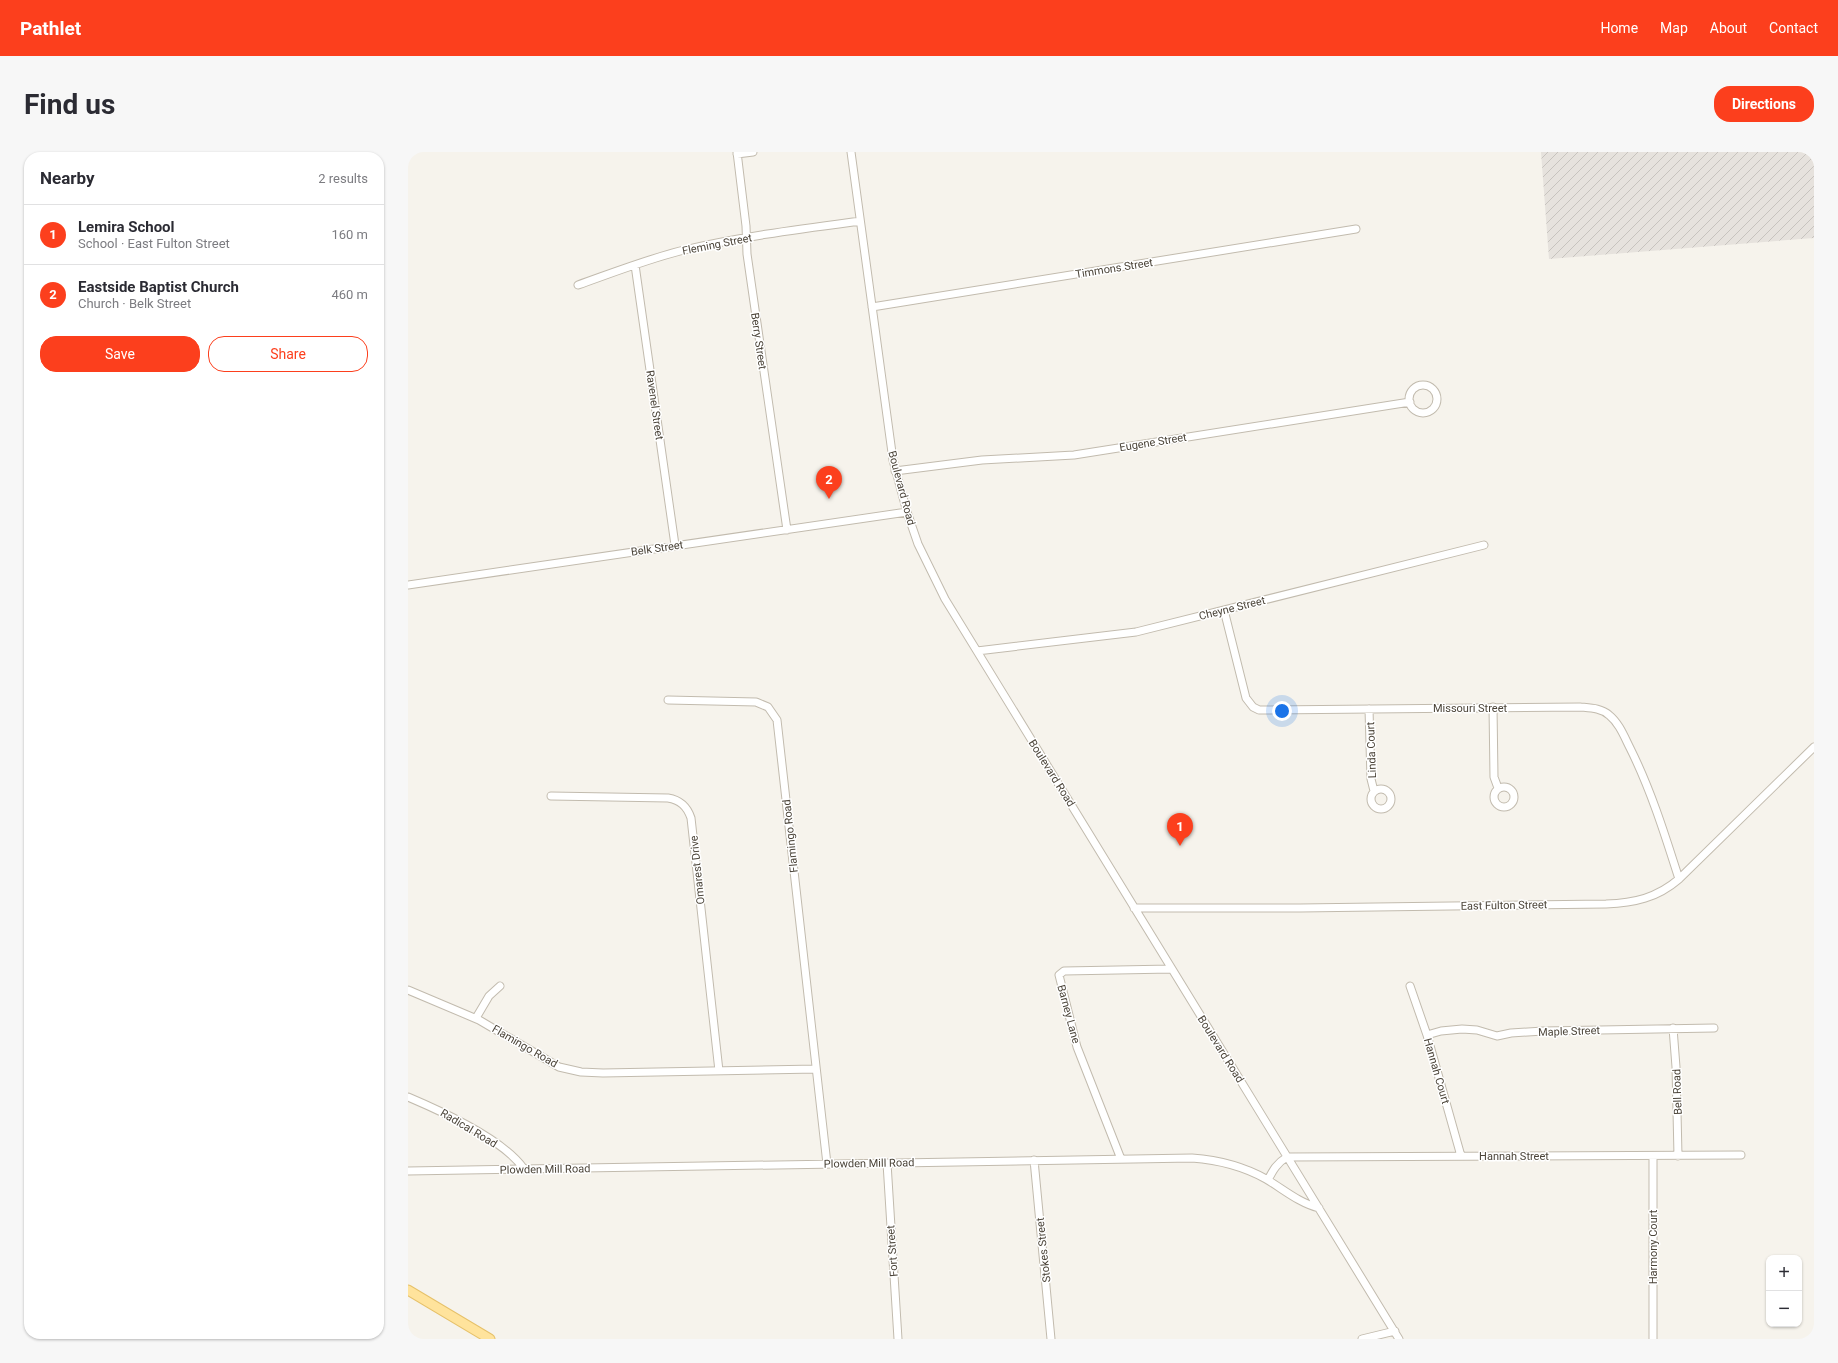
<!DOCTYPE html>
<html lang="en">
<head>
<meta charset="utf-8">
<style>
	body { margin:0; font-family:Roboto,sans-serif; background:#f7f7f7; color:#2b2b33 }
	.controls { position:absolute; right:12px; bottom:12px; display:grid; overflow:hidden; border-radius:8px; box-shadow:0 1px 3px #0004 }
	.controls button { width:36px; height:36px; display:grid; place-items:center; padding:0; border:0; border-bottom:1px solid #e1e1e2; background:#fff; color:#2b2b33; font:20px sans-serif }
	.you { position:absolute; left:874px; top:559px; width:14px; height:14px; margin:-10px; border:3px solid #fff; border-radius:50%; background:#1a73e8; box-shadow:0 0 0 6px #1a73e833 }
	.badge { display:grid; place-items:center; width:26px; height:26px; border-radius:50%; background:#fc3f1d; color:#fff; font-size:13px; font-weight:700 }
	.pin { position:absolute; translate:-50% -33px; filter:drop-shadow(0 1px 2px #0008) }
	.pin::after { content:''; position:absolute; top:21px; width:14px; height:12px; background:inherit; clip-path:polygon(0 0,100% 0,50% 100%) }
	.list { margin:0; padding:0; list-style:none }
	h2 { display:flex; justify-content:space-between; align-items:center; height:52px; margin:0; padding:0 16px; font-size:17px }
	h2 small { font-size:13px; font-weight:400; color:#7c7c81 }
	.list li { display:grid; grid-template-columns:26px 1fr auto; gap:12px; align-items:center; box-sizing:border-box; height:60px; padding:0 16px; border-top:1px solid #e1e1e2 }
	.list b { display:block; font-size:15px; white-space:nowrap }
	.list p { margin:0; font-size:13px; white-space:nowrap; color:#7c7c81 }
	.list em { font-size:13px; font-style:normal; color:#7c7c81 }
	.actions { display:flex; gap:8px; padding:12px 16px }
	.actions a { flex:1; padding:9px 0; border:1px solid #fc3f1d; border-radius:16px; text-align:center; font-size:14px; color:#fc3f1d }
	.actions .main { background:#fc3f1d; color:#fff }
	.map { position:relative; flex:none; width:1406px; height:1187px; overflow:hidden; border-radius:16px }
	header { display:flex; align-items:center; gap:24px; box-sizing:border-box; height:56px; padding:0 20px; background:#fc3f1d; color:#fff }
	header strong { font-size:19px }
	nav { display:flex; gap:22px; margin-inline-start:auto; font-size:14px }
	.intro { display:flex; align-items:center; justify-content:space-between; box-sizing:border-box; height:96px; padding:0 24px }
	h1 { margin:0; font-size:28px }
	.button { padding:10px 18px; border-radius:16px; background:#fc3f1d; color:#fff; font-size:14px; font-weight:700 }
	main { display:flex; gap:24px; padding:0 24px }
	aside { flex:1; background:#fff; border-radius:16px; box-shadow:0 1px 3px #0004 }
	.map>svg:first-child { display:block }
	.industrial { fill:url(#industrial-furrows) }
	.lines { fill:none; stroke-linecap:round; stroke-linejoin:round }
	.minor-casing { stroke:#c2bbae; stroke-width:9 }
	.major-casing { stroke:#e6c16a; stroke-width:11 }
	.minor { stroke:#fff; stroke-width:7 }
	.major { stroke:#ffe39c; stroke-width:9 }
	.labels { text-anchor:middle; stroke-width:3; stroke-linejoin:round; paint-order:stroke }
	.street-label { font-size:11px; fill:#4b4439; stroke:#fff }
</style>
</head>
<body>
<header>
<strong>Pathlet</strong>
<nav><a>Home</a><a>Map</a><a>About</a><a>Contact</a></nav>
</header>
<div class="intro"><h1>Find us</h1><a class="button">Directions</a></div>
<main>
<aside>
<h2>Nearby<small>2 results</small></h2>
<ul class="list">
<li><span class="badge">1</span><div><b>Lemira School</b><p>School · East Fulton Street</p></div><em>160 m</em></li>
<li><span class="badge">2</span><div><b>Eastside Baptist Church</b><p>Church · Belk Street</p></div><em>460 m</em></li>
</ul>
<div class="actions"><a class="main">Save</a><a>Share</a></div>
</aside>
<div class="map">
<svg width="1406" height="1187" viewBox="0 0 1406 1187">
	<defs>
		<pattern id="industrial-furrows" width="10" height="10" patternUnits="userSpaceOnUse"><rect width="10" height="10" fill="#e6e2dd"/><path d="M-1 1l2-2M0 10L10 0M9 11l2-2" fill="none" stroke="#c7c3be"/></pattern>
	</defs>
	<rect width="100%" height="100%" fill="#f6f3ec"/>
	<!-- industrial -->
	<path class="industrial" d="M 1133,0 L 1406,0 L 1406,86 L 1141,107 Z"/>
	<g class="lines">
		<defs>
			<path id="minor" d="M 329,0 L 338,74 L 339,102 L 379,378
				M 443,0 L 485,308 L 499,360 L 510,392 L 537,447 L 991,1187
				M 329,2 L 345,0
				M 227,113 L 267,393
				M 170,133 C 204,121 237,108 272,99 C 330,85 392,77 452,69
				M 464,155 L 948,77
				M1001 247a14 14 0 1 1 28 0a14 14 0 1 1-28 0Z
				M 487,319 L 574,308 L 666,303 L 1002,250
				M 0,433 L 499,360
				M 816,458 L 838,546 L 845,555 L 851,558 L 1172,555 C 1182,556 1193,556 1201,563 C 1211,571 1216,584 1222,596 C 1243,638 1257,683 1271,727
				M 569,499 L 728,480 L 1076,393
				M 260,548 L 348,550 L 360,555 L 369,568 L 419,1012
				M 1085,555 L 1086,625 L 1090,636
				M 961,557 L 963,627 L 966,639
				M1086 645a10 10 0 1 1 20 0a10 10 0 1 1-20 0Z
				M963 647a10 10 0 1 1 20 0a10 10 0 1 1-20 0Z
				M 143,644 L 260,646 C 272,648 279,654 283,666 L 311,919
				M 726,756 L 892,756 L 1198,752 C 1226,751 1249,746 1271,727 L 1406,595
				M 1002,834 L 1019,883 L 1053,1004
				M 0,838 L 71,868 L 151,915 L 173,920 L 195,921 L 408,917
				M 68,866 L 81,844 L 92,834
				M 1265,876 L 1268,915 L 1270,1004
				M 1019,883 L 1033,879 L 1054,877 L 1069,878 L 1089,884 L 1103,881 L 1135,879 L 1306,876
				M 0,945 C 33,959 96,988 116,1017
				M 1245,1004 L 1245,1187
				M 713,1007 L 669,895 L 651,823 L 656,819 L 763,817
				M 626,1008 L 643,1187
				M 479,1011 L 490,1187
				M 0,1019 L 784,1006 C 810,1008 835,1014 858,1027 C 875,1037 891,1051 911,1056
				M 860,1028 C 865,1018 869,1011 879,1005 L 1333,1003
				M 954,1187 L 987,1179"/>
			<path id="major" d="M 0,1138 L 82,1187"/>
		</defs>
		<!-- minor casing -->
		<use href="#minor" class="minor-casing"/>
		<!-- major casing -->
		<use href="#major" class="major-casing"/>
		<!-- minor -->
		<use href="#minor" class="minor"/>
		<!-- major -->
		<use href="#major" class="major"/>
	</g>
	<g class="labels">
		<!-- street labels -->
		<g class="street-label">
			<text transform="translate(309 92) rotate(-11)" y="4">Fleming Street</text>
			<text transform="translate(706 116) rotate(-9)" y="4">Timmons Street</text>
			<text transform="translate(351 189) rotate(82)" y="4">Berry Street</text>
			<text transform="translate(247 253) rotate(82)" y="4">Ravenel Street</text>
			<text transform="translate(745 290) rotate(-9)" y="4">Eugene Street</text>
			<text transform="translate(494 336) rotate(75)" y="4">Boulevard Road</text>
			<text transform="translate(249 396) rotate(-8)" y="4">Belk Street</text>
			<text transform="translate(824 456) rotate(-14)" y="4">Cheyne Street</text>
			<text x="1062" y="560">Missouri Street</text>
			<text transform="translate(963 598) rotate(-92)" y="4">Linda Court</text>
			<text transform="translate(644 621) rotate(58)" y="4">Boulevard Road</text>
			<text transform="translate(382 684) rotate(-96)" y="4">Flamingo Road</text>
			<text transform="translate(289 718) rotate(-96)" y="4">Omarest Drive</text>
			<text transform="translate(1096 753) rotate(-1)" y="4">East Fulton Street</text>
			<text transform="translate(661 862) rotate(75)" y="4">Barney Lane</text>
			<text transform="translate(1161 879) rotate(-2)" y="4">Maple Street</text>
			<text transform="translate(117 894) rotate(30)" y="4">Flamingo Road</text>
			<text transform="translate(813 897) rotate(58)" y="4">Boulevard Road</text>
			<text transform="translate(1029 919) rotate(74)" y="4">Hannah Court</text>
			<text transform="translate(1269 940) rotate(-92)" y="4">Bell Road</text>
			<text transform="translate(61 976) rotate(31)" y="4">Radical Road</text>
			<text x="1106" y="1008">Hannah Street</text>
			<text transform="translate(461 1011) rotate(-1)" y="4">Plowden Mill Road</text>
			<text transform="translate(137 1017) rotate(-1)" y="4">Plowden Mill Road</text>
			<text transform="translate(1245 1095) rotate(-90)" y="4">Harmony Court</text>
			<text transform="translate(635 1098) rotate(-96)" y="4">Stokes Street</text>
			<text transform="translate(484 1099) rotate(-94)" y="4">Fort Street</text>
		</g>
	</g>
</svg>
<div class="controls">
<button>+</button>
<button>−</button>
</div>
<div class="you"></div>
<div class="pin badge" style="left:772px;top:694px">1</div>
<div class="pin badge" style="left:421px;top:347px">2</div>
</div>
</main>
</body>
</html>
